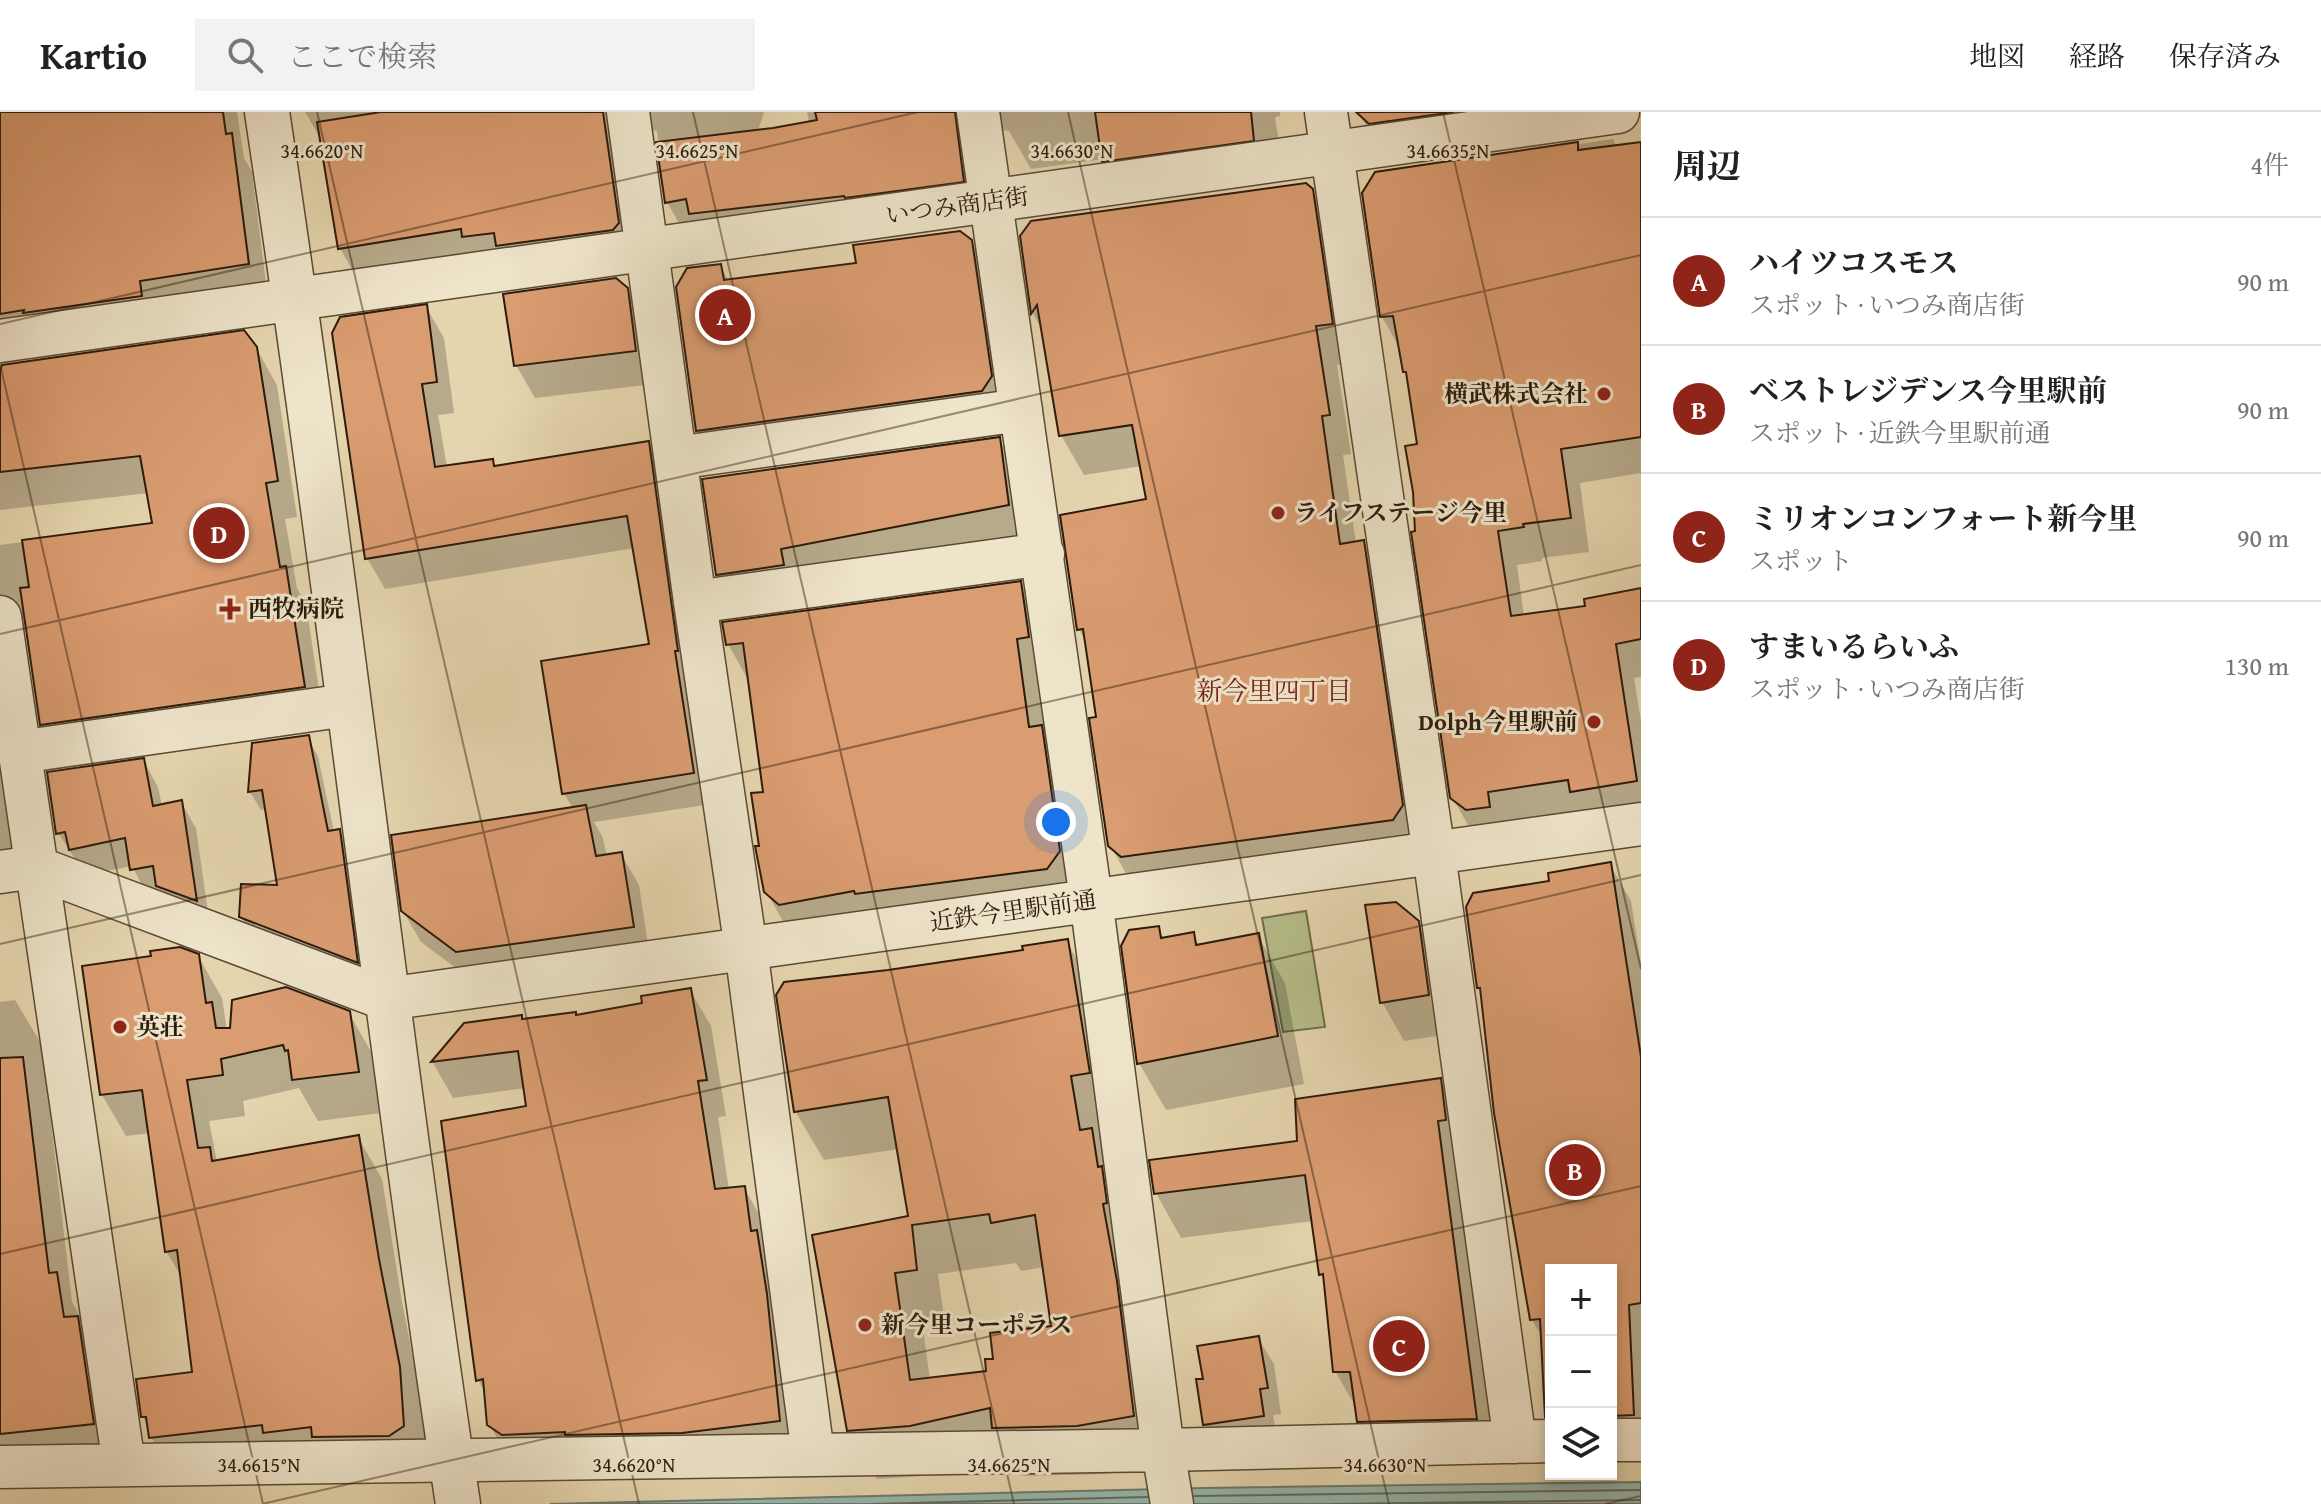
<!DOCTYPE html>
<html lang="ja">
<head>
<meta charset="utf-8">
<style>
	body { margin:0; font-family:"Gentium Book Plus","Noto Serif JP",serif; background:#f2f2f2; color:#222 }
	.controls { position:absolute; right:24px; bottom:24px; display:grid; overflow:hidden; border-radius:0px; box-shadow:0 4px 12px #0003 }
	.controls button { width:72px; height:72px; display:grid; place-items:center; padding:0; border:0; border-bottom:2px solid #e0e0e0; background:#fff; color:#222; font:40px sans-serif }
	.you { position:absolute; left:1056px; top:710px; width:28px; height:28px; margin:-20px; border:6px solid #fff; border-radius:50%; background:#1a73e8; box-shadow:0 0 0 12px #1a73e833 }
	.badge { display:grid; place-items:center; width:52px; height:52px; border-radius:50%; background:#8f2418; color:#fff; font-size:26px; font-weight:700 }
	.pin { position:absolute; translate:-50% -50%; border:4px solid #fff; box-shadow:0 2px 8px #0006 }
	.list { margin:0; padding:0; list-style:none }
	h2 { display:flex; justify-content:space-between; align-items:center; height:104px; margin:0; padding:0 32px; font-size:34px }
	h2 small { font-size:26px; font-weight:400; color:#767676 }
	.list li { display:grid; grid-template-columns:52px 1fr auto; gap:24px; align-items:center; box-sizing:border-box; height:128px; padding:0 32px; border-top:2px solid #e0e0e0 }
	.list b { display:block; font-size:30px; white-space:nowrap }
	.list p { margin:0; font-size:26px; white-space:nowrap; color:#767676 }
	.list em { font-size:26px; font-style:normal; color:#767676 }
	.icon { flex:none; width:44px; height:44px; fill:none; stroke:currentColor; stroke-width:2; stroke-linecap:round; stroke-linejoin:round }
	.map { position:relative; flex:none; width:1641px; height:1392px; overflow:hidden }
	header { display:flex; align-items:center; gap:48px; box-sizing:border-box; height:112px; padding:0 40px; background:#fff; border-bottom:2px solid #e0e0e0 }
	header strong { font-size:38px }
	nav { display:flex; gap:44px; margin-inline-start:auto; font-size:28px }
	.search { width:560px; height:72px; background:#f2f2f2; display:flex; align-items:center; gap:20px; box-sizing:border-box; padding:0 28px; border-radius:0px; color:#767676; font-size:30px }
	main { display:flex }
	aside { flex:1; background:#fff }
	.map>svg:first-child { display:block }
	.green { fill:#b5bd8a; stroke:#706c4b; stroke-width:2 }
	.water { fill:#96b8af; stroke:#6c796e; stroke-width:2 }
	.shadow { fill:#0003; fill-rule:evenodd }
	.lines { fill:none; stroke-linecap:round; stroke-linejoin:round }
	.shore { stroke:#616a5e; stroke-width:2 }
	.building { fill:#da9c71; stroke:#2c1b0c; stroke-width:2; fill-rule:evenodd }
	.minor-casing { stroke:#5a4a34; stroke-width:45 }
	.tertiary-casing { stroke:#5a4a34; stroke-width:47 }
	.minor { stroke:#eee4ca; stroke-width:42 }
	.tertiary { stroke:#eee4ca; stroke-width:44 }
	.ticks { fill:none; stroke:#2c1b0c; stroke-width:2; stroke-opacity:0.45 }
	.poi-dot { fill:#8f2418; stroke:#eee4ca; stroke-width:3 }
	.labels { text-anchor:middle; stroke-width:6; stroke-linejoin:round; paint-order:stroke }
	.street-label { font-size:24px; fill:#2c1b0c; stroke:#eee4ca }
	.poi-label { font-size:24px; font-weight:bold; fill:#2c1b0c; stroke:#eee4ca; text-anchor:start }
	.neighbourhood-label { font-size:26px; fill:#7a1f14; stroke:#eee4ca }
	.ticks-label { font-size:20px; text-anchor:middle; fill:#2c1b0c; stroke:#eee4ca; stroke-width:6; stroke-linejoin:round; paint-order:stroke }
</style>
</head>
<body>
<header>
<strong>Kartio</strong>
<div class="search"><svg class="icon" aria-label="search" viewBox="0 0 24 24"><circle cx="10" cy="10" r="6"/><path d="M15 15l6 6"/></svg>ここで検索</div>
<nav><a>地図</a><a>経路</a><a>保存済み</a></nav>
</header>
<main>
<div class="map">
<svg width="1641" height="1392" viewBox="0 0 1641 1392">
	<rect width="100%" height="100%" fill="#e5d5ae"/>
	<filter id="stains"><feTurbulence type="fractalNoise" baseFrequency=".0025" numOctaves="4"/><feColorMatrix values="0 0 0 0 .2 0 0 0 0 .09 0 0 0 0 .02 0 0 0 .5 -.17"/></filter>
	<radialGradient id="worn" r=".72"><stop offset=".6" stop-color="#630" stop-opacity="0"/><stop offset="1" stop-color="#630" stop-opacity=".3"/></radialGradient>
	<!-- green -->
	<path class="green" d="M 1306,799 L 1325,915 L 1283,920 L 1262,806 Z"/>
	<!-- water -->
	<path class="water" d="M 1641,1370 L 1641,1392 L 550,1392 L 1205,1376 Z"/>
	<!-- shadow -->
	<path class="shadow" d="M 0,0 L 237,0 L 244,46 L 252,60 L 268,187 L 0,230 Z
		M 305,0 L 764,0 L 758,19 L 809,11 L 807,0 L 1280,0 L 1280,4 L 1275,5 L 1279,31 L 1129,92 L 1104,47 L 1031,57 L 1009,19 L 1000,18 L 987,111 L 691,132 L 667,90 L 657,19 L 650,18 L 637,160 L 364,179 L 340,136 L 323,31 Z
		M 1358,0 L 1620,0 L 1374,26 Z
		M 1613,27 L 1617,35 L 1641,32 L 1641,361 L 1580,371 L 1589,440 L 1542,446 L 1542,449 L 1517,453 L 1524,504 L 1588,495 L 1641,478 L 1641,565 L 1634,566 L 1641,609 L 1641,707 L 1472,720 L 1452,685 L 1417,420 L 1419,333 L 1409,265 L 1401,238 L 1382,205 L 1376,62 Z
		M 1311,78 L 1335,119 L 1354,251 L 1337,253 L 1351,342 L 1343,343 L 1356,431 L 1363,430 L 1386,470 L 1424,734 L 1133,774 L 1110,733 L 1098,607 L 1087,532 L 1079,517 L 1148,389 L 1142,354 L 1084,363 L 1061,323 L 1044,220 L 1033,202 L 1022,125 Z
		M 971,129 L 994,170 L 1014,305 L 721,359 L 698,318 L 720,154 L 729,169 L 858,153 Z
		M 626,177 L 646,211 L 654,272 L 535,286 L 516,253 Z
		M 426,195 L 444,226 L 454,301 L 438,303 L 447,355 L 492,349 L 496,356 L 648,331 L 666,362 L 711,692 L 594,710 L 603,726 L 607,745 L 621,742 L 639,773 L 650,846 L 476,871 L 421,830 L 403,799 L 573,697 L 564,681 L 651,534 L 635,436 L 385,477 L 367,446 Z
		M 256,236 L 277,273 L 297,405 L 285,407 L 297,476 L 306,492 L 324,611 L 63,648 L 42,612 L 28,518 L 17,517 L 0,529 L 0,433 L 154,413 L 149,381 L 0,398 L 0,264 Z
		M 999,327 L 1019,362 L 1028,427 L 738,497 L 717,462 Z
		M 1020,471 L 1043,512 L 1082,780 L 789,820 L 766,779 L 761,735 L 766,681 L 751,573 L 728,532 Z
		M 0,574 L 28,763 L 0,774 Z
		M 307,625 L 318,644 L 334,720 L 339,719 L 350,738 L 367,868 L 252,824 L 241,804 L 279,775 L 267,697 L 261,698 L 250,680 Z
		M 143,648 L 158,675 L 162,694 L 181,690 L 196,716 L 210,814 L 147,783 L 132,754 L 86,763 L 58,721 Z
		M 1610,753 L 1631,789 L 1641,853 L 1641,1339 L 1611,1340 L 1611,1158 L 1551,1158 L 1551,1311 L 1547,1305 L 1544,1228 L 1532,1208 L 1482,882 L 1479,875 L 1552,771 Z
		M 1417,810 L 1440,850 L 1450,922 L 1404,929 L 1382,890 Z
		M 1158,816 L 1164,827 L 1193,822 L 1200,835 L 1258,824 L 1285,871 L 1304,972 L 1166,998 L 1139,951 Z
		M 1067,830 L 1095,879 L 1116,1010 L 1098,1013 L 1102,1037 L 1120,1067 L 1161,1353 L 1106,1362 L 1023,1364 L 1012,1346 L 939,1363 L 877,1367 L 849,1318 L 911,1106 L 899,1037 L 824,1048 L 795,999 L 888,860 L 1025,840 ZM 1016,1151 L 1021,1159 L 1044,1155 L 1053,1216 L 995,1249 L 988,1261 L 930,1268 L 922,1210 L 944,1206 L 938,1162 Z
		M 198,844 L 222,886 L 227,918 L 349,901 L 373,943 L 381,1001 L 318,1009 L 299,976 L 243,989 L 245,1004 L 209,1009 L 217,1050 L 358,1025 L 382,1067 L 402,1190 L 423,1297 L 427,1356 L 175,1366 L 151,1325 L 150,1315 L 143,1305 L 194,1262 L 182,1166 L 166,1139 L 150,1021 L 126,1024 L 102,983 Z
		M 690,878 L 711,914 L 726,1004 L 718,1005 L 729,1078 L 744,1076 L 765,1112 L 799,1345 L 510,1348 L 489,1312 L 487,1284 L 478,1268 L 528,995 L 525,976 L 453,986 L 433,951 L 465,913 L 521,905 L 523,909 L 577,905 L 645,892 Z
		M 15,888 L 42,933 L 72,1190 L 82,1208 L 119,1357 L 0,1367 L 0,890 Z
		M 1440,969 L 1465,1013 L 1502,1351 L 1384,1354 L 1359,1309 L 1357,1297 L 1335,1259 L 1326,1171 L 1321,1162 L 1313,1109 L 1181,1126 L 1156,1081 L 1299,1031 Z
		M 1258,1226 L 1274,1252 L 1281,1302 L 1273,1303 L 1278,1330 L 1220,1339 L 1205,1312 L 1205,1268 Z"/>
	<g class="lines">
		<!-- shore -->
		<path class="shore" d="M 1194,1384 L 1641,1378
			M 872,1392 L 1148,1385
			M 1333,1392 L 1641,1388"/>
	</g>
	<!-- building -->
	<path class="building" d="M 0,0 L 223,0 L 226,22 L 232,21 L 249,152 L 140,169 L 142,184 L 23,201 L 24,198 L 0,202 Z
		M 381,0 L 603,0 L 619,111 L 613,118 L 496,134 L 494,121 L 462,125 L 461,117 L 338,137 L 317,10 Z
		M 815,0 L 955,0 L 964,70 L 845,86 L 844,84 L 689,102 L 686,87 L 665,91 L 656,30 L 773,16 L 817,8 Z
		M 1095,0 L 1251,0 L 1254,29 L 1102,50 Z
		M 1356,0 L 1454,0 L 1369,12 Z
		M 1578,30 L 1578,38 L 1641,30 L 1641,325 L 1561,337 L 1571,406 L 1523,412 L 1524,415 L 1498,419 L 1511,504 L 1585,494 L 1584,487 L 1641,476 L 1641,527 L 1616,532 L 1637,669 L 1570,680 L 1568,668 L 1488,680 L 1490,695 L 1466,698 L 1450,686 L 1411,420 L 1415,419 L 1413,380 L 1405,334 L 1417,332 L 1406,260 L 1403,260 L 1393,204 L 1380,205 L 1362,81 L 1375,60 Z
		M 1306,71 L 1313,77 L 1333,212 L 1316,214 L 1330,303 L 1322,304 L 1340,432 L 1364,428 L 1403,693 L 1393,708 L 1121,745 L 1108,734 L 1089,606 L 1096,605 L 1083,517 L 1077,518 L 1060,403 L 1146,387 L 1132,313 L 1059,324 L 1037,193 L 1031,202 L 1020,124 L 1031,109 Z
		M 960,119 L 972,128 L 992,264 L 982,279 L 696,319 L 676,175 L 687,156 L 721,152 L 724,168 L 856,151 L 853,133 Z
		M 616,166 L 628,176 L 636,239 L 514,254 L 503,182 Z
		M 427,192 L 437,270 L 422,272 L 435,355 L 493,347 L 494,354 L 649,329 L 678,539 L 675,539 L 694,661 L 562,682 L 541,549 L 649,532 L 627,404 L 365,447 L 332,221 L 340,205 Z
		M 244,218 L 257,235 L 278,369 L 266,371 L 280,455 L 286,454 L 305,575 L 40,613 L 20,476 L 29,475 L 22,428 L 152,411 L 140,344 L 0,360 L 0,259 L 2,253 Z
		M 1000,325 L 1009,393 L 781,437 L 784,453 L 716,463 L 702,367 Z
		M 1021,469 L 1029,525 L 1017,527 L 1029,615 L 1042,613 L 1060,739 L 1047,757 L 855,782 L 854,779 L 779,793 L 764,780 L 755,734 L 759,734 L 751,681 L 763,680 L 743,531 L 726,533 L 722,510 Z
		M 309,623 L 328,719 L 340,717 L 358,851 L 239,805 L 241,772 L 277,773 L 262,678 L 248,680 L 252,631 Z
		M 144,646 L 153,694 L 182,688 L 197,789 L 156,774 L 153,754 L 130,758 L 125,726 L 69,738 L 65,720 L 56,722 L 47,660 Z
		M 586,693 L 596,744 L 622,740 L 634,815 L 456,840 L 401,799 L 391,723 Z
		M 1611,750 L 1641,945 L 1641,1191 L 1629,1193 L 1634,1303 L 1611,1304 L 1611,1158 L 1551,1158 L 1551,1305 L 1545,1305 L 1540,1207 L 1530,1208 L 1494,1001 L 1480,876 L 1477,876 L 1466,795 L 1473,781 L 1549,769 L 1548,761 Z
		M 1396,790 L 1419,809 L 1429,883 L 1380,891 L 1365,793 Z
		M 1159,814 L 1161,826 L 1194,820 L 1196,833 L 1259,821 L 1278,924 L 1137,952 L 1121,834 L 1129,818 Z
		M 1068,827 L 1090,961 L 1071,964 L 1080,1018 L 1092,1016 L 1098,1055 L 1102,1054 L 1107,1091 L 1103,1092 L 1117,1169 L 1134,1304 L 1077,1314 L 992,1316 L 990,1296 L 910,1314 L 847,1319 L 812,1123 L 908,1104 L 888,985 L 794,1000 L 776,883 L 784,870 L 888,858 L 1023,838 L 1022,834 ZM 989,1102 L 991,1111 L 1035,1103 L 1051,1214 L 990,1221 L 993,1247 L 985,1247 L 986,1259 L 910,1268 L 895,1161 L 917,1158 L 912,1113 Z
		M 180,835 L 199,842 L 206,891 L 212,890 L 216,916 L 230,916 L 232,888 L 286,875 L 350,899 L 359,960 L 292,968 L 288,938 L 285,939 L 283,933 L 221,947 L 223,963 L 187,968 L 198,1036 L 210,1035 L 212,1049 L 359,1023 L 379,1147 L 400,1255 L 404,1314 L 389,1324 L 312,1325 L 311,1315 L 263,1321 L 262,1313 L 149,1326 L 146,1305 L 141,1305 L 136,1267 L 192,1260 L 177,1138 L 165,1140 L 142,978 L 100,983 L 82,854 L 151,844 L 150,839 Z
		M 691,876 L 707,968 L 698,969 L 715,1077 L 745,1074 L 751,1119 L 757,1118 L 767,1182 L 780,1309 L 682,1321 L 565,1323 L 565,1320 L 502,1323 L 487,1313 L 483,1267 L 476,1269 L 441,1009 L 526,994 L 518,939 L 431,950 L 464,911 L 522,903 L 522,907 L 576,900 L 576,903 L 642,891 L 641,884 Z
		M 23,945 L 49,1161 L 57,1160 L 64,1205 L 78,1204 L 94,1312 L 0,1322 L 0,946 Z
		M 1441,966 L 1446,1008 L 1438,1009 L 1477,1307 L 1357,1310 L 1350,1260 L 1333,1260 L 1323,1162 L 1319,1163 L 1305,1063 L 1154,1082 L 1149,1048 L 1297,1029 L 1295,987 Z
		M 1259,1224 L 1268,1276 L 1260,1277 L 1264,1304 L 1203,1313 L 1196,1267 L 1203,1267 L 1197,1234 Z"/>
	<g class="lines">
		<defs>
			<path id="minor" d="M 628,0 L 695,490 L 746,837 L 813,1342
				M 978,0 L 1091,787 L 1163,1338 L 1172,1392
				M 1326,0 L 1434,742 L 1515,1330
				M 0,229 C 539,150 1079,81 1618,0
				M 676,346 L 1021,298
				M 695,490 L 1043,442
				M 0,505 L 124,1353
				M 19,640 L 347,593
				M 0,760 L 35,755 L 386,887 L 1641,712
				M 1611,1328 L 1641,1328
				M 0,1355 L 1163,1338 L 1551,1329"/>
			<path id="tertiary" d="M 267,0 C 337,463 388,929 458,1392"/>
		</defs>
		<!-- minor casing -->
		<use href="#minor" class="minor-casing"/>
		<!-- tertiary casing -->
		<use href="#tertiary" class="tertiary-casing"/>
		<!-- minor -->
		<use href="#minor" class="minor"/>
		<!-- tertiary -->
		<use href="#tertiary" class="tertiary"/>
	</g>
	<!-- ticks -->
	<path class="ticks" d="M 317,0 L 639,1392M 693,0 L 1014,1392M 1068,0 L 1389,1392M 1443,0 L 1641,857M 0,212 L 918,0M 0,252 L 263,1392M 0,522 L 1641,143M 0,832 L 1641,453M 0,1142 L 1641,763M 262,1392 L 1641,1074M 1605,1392 L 1641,1384"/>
	<!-- markers -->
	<g class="poi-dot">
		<circle cx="1604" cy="282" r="8"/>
		<circle cx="1278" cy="401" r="8"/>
		<path d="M226 485h8v8h8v8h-8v8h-8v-8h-8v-8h8z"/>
		<circle cx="1594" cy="610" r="8"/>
		<circle cx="120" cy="915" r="8"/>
		<circle cx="865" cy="1213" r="8"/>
	</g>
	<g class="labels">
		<!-- street labels -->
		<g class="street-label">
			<text transform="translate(957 94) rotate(-8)" y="8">いつみ商店街</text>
			<text transform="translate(1013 799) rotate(-8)" y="8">近鉄今里駅前通</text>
		</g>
		<!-- poi labels -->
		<g class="poi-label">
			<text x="1588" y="290" text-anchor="end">横武株式会社</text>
			<text x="1294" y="409">ライフステージ今里</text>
			<text x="248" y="505">西牧病院</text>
			<text x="1578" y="618" text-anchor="end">Dolph今里駅前</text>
			<text x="136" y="923">英荘</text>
			<text x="881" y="1221">新今里コーポラス</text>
		</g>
		<!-- neighbourhood labels -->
		<g class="neighbourhood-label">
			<text x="1274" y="588">新今里四丁目</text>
		</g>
	</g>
	<g class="ticks-label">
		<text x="1072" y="46">34.6630°N</text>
		<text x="1448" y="46">34.6635°N</text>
		<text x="322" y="46">34.6620°N</text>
		<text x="697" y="46">34.6625°N</text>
		<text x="259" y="1360">34.6615°N</text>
		<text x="634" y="1360">34.6620°N</text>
		<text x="1009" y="1360">34.6625°N</text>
		<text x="1385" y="1360">34.6630°N</text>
	</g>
	<rect width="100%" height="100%" filter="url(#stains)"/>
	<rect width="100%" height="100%" fill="url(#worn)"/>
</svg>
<div class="controls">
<button>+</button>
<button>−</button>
<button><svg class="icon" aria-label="layers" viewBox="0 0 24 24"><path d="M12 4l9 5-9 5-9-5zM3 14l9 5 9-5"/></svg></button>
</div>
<div class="you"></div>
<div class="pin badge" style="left:725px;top:203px">A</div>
<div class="pin badge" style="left:1575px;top:1058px">B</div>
<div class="pin badge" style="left:1399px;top:1234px">C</div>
<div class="pin badge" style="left:219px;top:421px">D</div>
</div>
<aside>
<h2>周辺<small>4件</small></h2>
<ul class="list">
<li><span class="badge">A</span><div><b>ハイツコスモス</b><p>スポット · いつみ商店街</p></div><em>90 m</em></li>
<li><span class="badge">B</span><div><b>ベストレジデンス今里駅前</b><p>スポット · 近鉄今里駅前通</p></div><em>90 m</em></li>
<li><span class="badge">C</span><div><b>ミリオンコンフォート新今里</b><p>スポット</p></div><em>90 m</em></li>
<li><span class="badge">D</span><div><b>すまいるらいふ</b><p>スポット · いつみ商店街</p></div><em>130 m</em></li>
</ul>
</aside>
</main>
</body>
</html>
